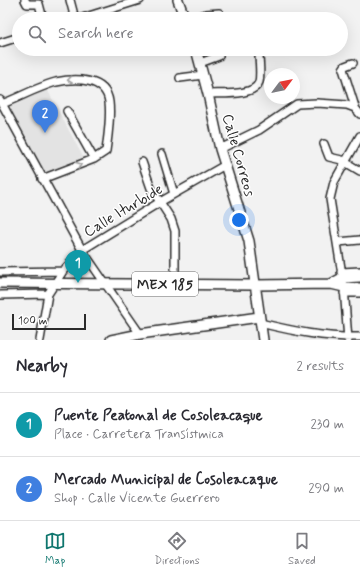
<!DOCTYPE html>
<html lang="en">
<head>
<meta charset="utf-8">
<style>
	body { margin:0; font-family:Mynerve,sans-serif; background:#f2f2f3; color:#2b2b33 }
	.compass { position:absolute; left:264px; top:68px; width:36px; height:36px; border-radius:50%; background:#fff; box-shadow:0 4px 16px #0002; rotate:58deg }
	.scale { position:absolute; left:12px; bottom:10px; width:74px; box-sizing:border-box; padding-left:4px; border:2px solid #2b2b2b; border-top:0; font-size:11px; line-height:14px; white-space:nowrap; color:#2b2b2b; -webkit-text-stroke:3px #fff; paint-order:stroke }
	.you { position:absolute; left:239px; top:220px; width:14px; height:14px; margin:-10px; border:3px solid #fff; border-radius:50%; background:#1a73e8; box-shadow:0 0 0 6px #1a73e833 }
	.badge { display:grid; place-items:center; width:26px; height:26px; border-radius:50%; background:#0f766e; color:#fff; font-size:13px; font-weight:700 }
	.pin { position:absolute; translate:-50% -33px; filter:drop-shadow(0 1px 2px #0008) }
	.pin::after { content:''; position:absolute; top:21px; width:14px; height:12px; background:inherit; clip-path:polygon(0 0,100% 0,50% 100%) }
	.list { margin:0; padding:0; list-style:none }
	h2 { display:flex; justify-content:space-between; align-items:center; height:52px; margin:0; padding:0 16px; font-size:17px }
	h2 small { font-size:13px; font-weight:400; color:#7c7c81 }
	.list li { display:grid; grid-template-columns:26px 1fr auto; gap:12px; align-items:center; box-sizing:border-box; height:64px; padding:0 16px; border-top:1px solid #e1e1e2 }
	.list b { display:block; font-size:15px; white-space:nowrap }
	.list p { margin:0; font-size:13px; white-space:nowrap; color:#7c7c81 }
	.list em { font-size:13px; font-style:normal; color:#7c7c81 }
	.icon { flex:none; width:22px; height:22px; fill:none; stroke:currentColor; stroke-width:2; stroke-linecap:round; stroke-linejoin:round }
	.map { position:relative; flex:none; width:360px; height:340px; overflow:hidden }
	.search { position:absolute; background:#fff; box-shadow:0 4px 16px #0002; left:12px; right:12px; top:12px; height:44px; display:flex; align-items:center; gap:10px; box-sizing:border-box; padding:0 14px; border-radius:22px; color:#7c7c81; font-size:15px }
	.sheet { height:180px; background:#fff }
	nav { display:flex; justify-content:space-around; align-items:center; box-sizing:border-box; height:56px; border-top:1px solid #e1e1e2; background:#fff; font-size:11px; color:#7c7c81 }
	nav a { display:grid; justify-items:center; gap:2px }
	nav .on { color:#0f766e }
	.map>svg:first-child { display:block }
	.built { fill:#e3e3e3 }
	.lines { fill:none; stroke-linecap:round; stroke-linejoin:round }
	.minor-casing { stroke:#2b2b2b; stroke-width:10 }
	.major-casing { stroke:#2b2b2b; stroke-width:12 }
	.minor { stroke:#fff; stroke-width:7 }
	.major { stroke:#fff; stroke-width:9 }
	.oneway { stroke:#a0a0a0 }
	.labels { text-anchor:middle; stroke-width:3; stroke-linejoin:round; paint-order:stroke }
	.shield { fill:#fff; stroke:#6b6b6b; stroke-width:1 }
	.shield-label { font-size:14px; font-weight:bold; fill:#2b2b2b }
	.street-label { font-size:15px; fill:#2b2b2b; stroke:#fff }
</style>
</head>
<body>
<div class="map">
<svg width="360" height="340" viewBox="0 0 360 340">
	<rect width="100%" height="100%" fill="#f2f2f2"/>
	<filter id="ink" filterUnits="userSpaceOnUse"><feTurbulence type="fractalNoise" baseFrequency=".025" numOctaves="2"/><feDisplacementMap in="SourceGraphic" scale="8" xChannelSelector="R" yChannelSelector="G"/><feConvolveMatrix kernelMatrix="1 2 1 2 8 2 1 2 1" color-interpolation-filters="sRGB"/></filter>
	<g filter="url(#ink)">
		<!-- built -->
		<path class="built" d="M 47,89 L 83,157 L 42,174 L 8,108 Z"/>
		<g class="lines">
			<defs>
				<path id="minor" d="M 25,0 L 27,4 L 39,4 L 43,19
					M 70,0 L 75,19
					M 79,19 L 140,0
					M 188,19 L 206,14 L 219,13
					M 0,43 L 19,37
					M 200,63 L 219,56
					M 353,63 L 345,66 L 343,69 L 356,110
					M 180,78 L 203,75
					M 208,94 C 220,93 254,97 259,82 C 261,74 259,62 259,53
					M 0,100 L 82,250 L 140,334
					M 2,104 C 18,98 40,86 56,82 C 75,78 106,77 109,102 C 111,118 108,135 106,151 L 94,159 L 42,179
					M 67,111 L 94,159
					M 324,144 L 329,157 L 346,161
					M 220,149 L 259,130 L 297,104 L 317,103 L 347,105 L 355,108 L 360,114
					M 162,154 L 174,194
					M 142,162 L 151,188 L 171,219 L 175,231 L 175,284
					M 345,162 L 360,171
					M 338,242 L 360,240
					M 0,272 L 63,271
					M 341,272 L 360,271
					M 344,293 L 360,293
					M 0,295 L 48,294
					M 260,323 C 293,331 326,338 360,337
					M 40,340 L 48,294 L 63,271 L 82,250 L 160,202 L 225,165
					M 348,340 L 344,287 L 330,199 L 334,182 L 360,136"/>
				<path id="major" d="M 178,0 L 185,19
					M 196,49 L 208,94 L 220,149 L 249,241 L 263,340
					M 0,283 L 255,285 L 331,284 L 344,287 L 360,288
					M 331,284 L 342,278 L 360,277
					M 111,340 L 140,334 L 259,317"/>
			</defs>
			<!-- minor casing -->
			<use href="#minor" class="minor-casing"/>
			<!-- major casing -->
			<use href="#major" class="major-casing"/>
			<!-- minor -->
			<use href="#minor" class="minor"/>
			<!-- major -->
			<use href="#major" class="major"/>
		</g>
		<!-- one-way arrows -->
		<defs><path id="oneway-chevron" d="M-2-3.5L2.5 0L-2 3.5" fill="none" stroke-width="1.6" stroke-linecap="round" stroke-linejoin="round"/></defs>
		<g class="oneway">
			<use href="#oneway-chevron" transform="translate(70 80) rotate(173)"/>
			<use href="#oneway-chevron" transform="translate(79 165) rotate(-21)"/>
		</g>
	</g>
	<g class="labels">
		<!-- shield labels -->
		<rect class="shield" x="132" y="272" width="66" height="24" rx="3"/>
		<g class="shield-label">
			<text x="165" y="289">MEX 185</text>
		</g>
		<!-- street labels -->
		<g class="street-label">
			<text transform="translate(239 155) rotate(74)" y="5">Calle Correos</text>
			<text transform="translate(123 210) rotate(-31)" y="5">Calle Iturbide</text>
		</g>
	</g>
</svg>
<svg class="compass" viewBox="-18 -18 36 36"><path d="M0-13l5 13h-10z" fill="#e53935"/><path d="M0 13l5-13h-10z" fill="#7c7c81"/></svg>
<div class="scale">100 m</div>
<div class="you"></div>
<div class="pin badge" style="left:78px;top:283px;background:#0f9aa8">1</div>
<div class="pin badge" style="left:45px;top:133px;background:#3f7fe0">2</div>
<div class="search"><svg class="icon" aria-label="search" viewBox="0 0 24 24"><circle cx="10" cy="10" r="6"/><path d="M15 15l6 6"/></svg>Search here</div>
</div>
<section class="sheet">
<h2>Nearby<small>2 results</small></h2>
<ul class="list">
<li><span class="badge" style="background:#0f9aa8">1</span><div><b>Puente Peatonal de Cosoleacaque</b><p>Place · Carretera Transístmica</p></div><em>230 m</em></li>
<li><span class="badge" style="background:#3f7fe0">2</span><div><b>Mercado Municipal de Cosoleacaque</b><p>Shop · Calle Vicente Guerrero</p></div><em>290 m</em></li>
</ul>
</section>
<nav>
<a class="on"><svg class="icon" aria-label="map" viewBox="0 0 24 24"><path d="M3 6l6-2 6 2 6-2v14l-6 2-6-2-6 2zM9 4v14M15 6v14"/></svg>Map</a>
<a><svg class="icon" aria-label="directions" viewBox="0 0 24 24"><path d="M12 3l9 9-9 9-9-9zM9 14v-3h6M13 9l2 2-2 2"/></svg>Directions</a>
<a><svg class="icon" aria-label="saved" viewBox="0 0 24 24"><path d="M7 4h10v16l-5-4-5 4z"/></svg>Saved</a>
</nav>
</body>
</html>
